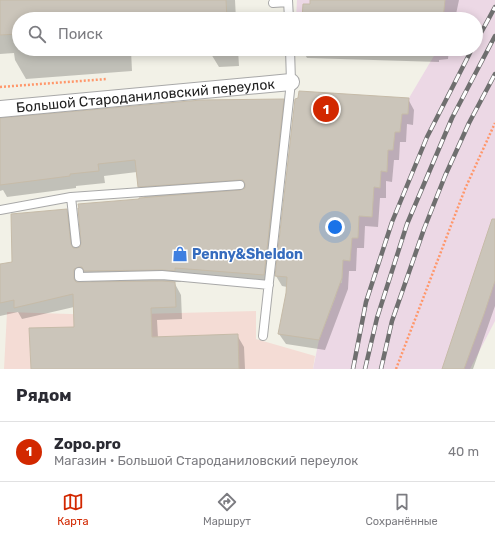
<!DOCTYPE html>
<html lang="ru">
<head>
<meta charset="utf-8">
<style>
	body { margin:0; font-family:Rubik,sans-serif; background:#f2f2f3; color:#2b2b33 }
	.you { position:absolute; left:335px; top:227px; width:14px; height:14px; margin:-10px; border:3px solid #fff; border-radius:50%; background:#1a73e8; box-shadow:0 0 0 6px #1a73e833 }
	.badge { display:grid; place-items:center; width:26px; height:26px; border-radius:50%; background:#d22800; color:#fff; font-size:13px; font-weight:700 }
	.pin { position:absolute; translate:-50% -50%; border:2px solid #fff; box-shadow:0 1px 4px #0006 }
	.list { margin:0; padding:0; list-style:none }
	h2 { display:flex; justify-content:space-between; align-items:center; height:52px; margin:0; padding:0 16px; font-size:17px }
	h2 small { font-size:13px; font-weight:400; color:#7c7c81 }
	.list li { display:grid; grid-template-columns:26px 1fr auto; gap:12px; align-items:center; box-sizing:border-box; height:60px; padding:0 16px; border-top:1px solid #e1e1e2 }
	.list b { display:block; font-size:15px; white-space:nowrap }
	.list p { margin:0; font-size:13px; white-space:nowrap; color:#7c7c81 }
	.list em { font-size:13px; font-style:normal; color:#7c7c81 }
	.icon { flex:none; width:22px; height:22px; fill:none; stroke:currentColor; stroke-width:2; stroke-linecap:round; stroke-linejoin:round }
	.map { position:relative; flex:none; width:495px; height:369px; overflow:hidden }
	.search { position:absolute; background:#fff; box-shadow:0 2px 10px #0003; left:12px; right:12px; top:12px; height:44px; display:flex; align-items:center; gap:10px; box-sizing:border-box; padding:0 14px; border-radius:22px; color:#7c7c81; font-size:15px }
	.sheet { height:112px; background:#fff }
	nav { display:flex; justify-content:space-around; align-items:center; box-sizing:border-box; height:56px; border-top:1px solid #e1e1e2; background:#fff; font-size:11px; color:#7c7c81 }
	nav a { display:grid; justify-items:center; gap:2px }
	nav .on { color:#d22800 }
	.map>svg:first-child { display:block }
	.commercial { fill:#f4dcd5 }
	.industrial { fill:#ecd8e5 }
	.shadow { fill:#0003; fill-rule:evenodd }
	.building { fill:#cbc5ba; stroke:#c6bba8 }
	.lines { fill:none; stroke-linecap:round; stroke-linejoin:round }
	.lane-casing { stroke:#a8a8a8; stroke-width:10 }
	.street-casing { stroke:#a8a8a8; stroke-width:18 }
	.path { stroke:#ff976b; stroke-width:2.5; stroke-dasharray:2 2; stroke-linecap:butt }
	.lane { stroke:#fff; stroke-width:8 }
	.street { stroke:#fff; stroke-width:16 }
	.rail-casing { stroke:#6f6f6f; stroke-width:4.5 }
	.rail { stroke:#fff; stroke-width:3; stroke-dasharray:9; stroke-linecap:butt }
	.labels { text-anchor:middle; stroke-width:3; stroke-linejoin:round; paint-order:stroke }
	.street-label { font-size:14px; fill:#212121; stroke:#fff }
	.shop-label { font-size:14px; font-weight:bold; fill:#366cbe; stroke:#fff; text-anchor:start }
</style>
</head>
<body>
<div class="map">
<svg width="495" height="369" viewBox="0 0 495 369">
	<rect width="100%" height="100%" fill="#f2f1e7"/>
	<!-- commercial -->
	<path class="commercial" d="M 256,311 L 256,339 L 315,356 L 313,369 L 4,369 L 7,312 L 101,315 Z"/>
	<!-- industrial -->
	<path class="industrial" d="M 297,0 L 495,0 L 495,321 L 470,369 L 313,369 L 319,340 L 336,296 L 337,283 L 342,283 L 343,260 L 350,261 L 352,238 L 358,238 L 359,216 L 372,217 L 374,187 L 380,187 L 381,171 L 387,171 L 388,150 L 393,150 L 395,132 L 400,132 L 402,114 L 408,114 L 409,98 L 438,49 L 476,49 L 476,19 L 296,19 Z
		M 324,49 L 437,49 L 430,54 Z"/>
	<!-- shadow -->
	<path class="shadow" d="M 0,0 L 235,0 L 236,19 L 19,19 L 19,49 L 163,49 L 131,50 L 132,71 L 26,79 L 15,60 L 14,53 L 0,54 Z
		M 311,0 L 459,0 L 455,19 L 303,19 L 311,5 Z
		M 208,49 L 238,49 L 239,66 L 219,67 Z
		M 302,49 L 449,49 L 448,59 L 439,60 L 439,62 L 307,58 Z
		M 408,99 L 414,110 L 413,125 L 407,124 L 406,142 L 400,142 L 399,160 L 394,160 L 392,182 L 386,181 L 386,198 L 380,198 L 378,227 L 365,226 L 364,248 L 357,248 L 356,271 L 349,271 L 348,289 L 325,350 L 286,344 L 279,334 L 287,287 L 282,286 L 276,276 Z
		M 283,100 L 290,112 L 271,287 L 181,280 L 181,282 L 174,282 L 181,295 L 182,319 L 157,320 L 158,338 L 237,335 L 244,347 L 245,369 L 32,369 L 75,328 L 74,307 L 22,319 L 18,312 L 0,316 L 0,266 L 13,263 L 66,210 L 73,222 L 76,250 L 80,248 L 140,200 L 145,198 L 139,186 L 137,172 L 104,176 L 105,183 L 76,186 L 76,188 L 7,197 L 3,190 L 0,191 L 0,119 ZM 90,279 L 92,283 L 80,283 L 81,281 Z
		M 495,245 L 495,306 L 473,369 L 443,369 Z"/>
	<!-- building -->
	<path class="building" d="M 0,0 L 226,0 L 227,19 L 19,19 L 19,34 L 0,35 Z
		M 310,0 L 445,0 L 443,19 L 302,19 L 303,4 L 310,4 Z
		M 299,91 L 409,98 L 408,114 L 402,114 L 400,132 L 395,132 L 393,150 L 388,150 L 387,172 L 381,171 L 380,188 L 374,187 L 372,217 L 359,216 L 358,238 L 352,238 L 350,261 L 343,260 L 342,278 L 319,340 L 278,334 L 286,293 L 287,277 L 275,276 L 295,99 L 298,98 Z
		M 284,99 L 264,275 L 175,268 L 175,271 L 162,270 L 84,271 L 82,267 L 79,267 L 74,269 L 74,279 L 76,282 L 79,282 L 162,281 L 175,282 L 176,307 L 151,308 L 152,337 L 238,334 L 239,369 L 31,369 L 29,328 L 74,327 L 73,294 L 14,308 L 14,300 L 0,303 L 0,264 L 12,262 L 11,214 L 67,209 L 71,244 L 73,248 L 77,248 L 80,247 L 81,243 L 78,208 L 79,208 L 78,204 L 139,199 L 139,198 L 240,190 L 245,188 L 245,184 L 243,180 L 240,180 L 138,187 L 135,160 L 98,164 L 99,171 L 70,174 L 70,176 L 0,185 L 0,118 L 201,100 Z
		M 492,219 L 495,219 L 495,281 L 484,314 L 464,369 L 442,369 Z"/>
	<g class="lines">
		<defs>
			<path id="lane" d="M 288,0 L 289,19
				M 273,3 L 288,2
				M 71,197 L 76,243
				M 0,210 L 71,197 L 240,185
				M 79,272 L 79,277 L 162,275 L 269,285
				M 263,336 L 291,82 L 290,49"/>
			<g id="street">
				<path id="s1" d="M 0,109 L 291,82"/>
			</g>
		</defs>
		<!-- lane casing -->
		<use href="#lane" class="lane-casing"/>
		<!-- street casing -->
		<use href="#street" class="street-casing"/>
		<!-- path -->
		<path class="path" d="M 0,87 L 107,79
			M 396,369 L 465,189 L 495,123"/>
		<!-- lane -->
		<use href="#lane" class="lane"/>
		<!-- street -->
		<use href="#street" class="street"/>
		<defs>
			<path id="rail" d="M 476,42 L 495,7
				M 353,369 L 366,302 L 392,222 L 427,137 L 472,49
				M 365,369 L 377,318 L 407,224 L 452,118 L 495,36
				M 381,369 L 392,321 L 424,229 L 445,176 L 469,123 L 495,74"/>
		</defs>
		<!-- rail casing -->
		<use href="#rail" class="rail-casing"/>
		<!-- rail -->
		<use href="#rail" class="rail"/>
	</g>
	<!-- icons -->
	<defs>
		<symbol id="shop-bare" viewBox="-9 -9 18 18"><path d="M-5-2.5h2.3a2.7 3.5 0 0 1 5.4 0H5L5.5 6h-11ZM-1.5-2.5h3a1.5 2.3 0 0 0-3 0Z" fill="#3f7fe0" stroke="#fff" stroke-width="2.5" paint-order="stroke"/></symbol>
	</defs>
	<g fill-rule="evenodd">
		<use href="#shop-bare" x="169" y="243" width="22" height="22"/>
	</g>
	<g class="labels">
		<!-- street labels -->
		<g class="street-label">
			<text dy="5" stroke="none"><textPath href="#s1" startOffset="146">Большой Староданиловский переулок</textPath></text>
		</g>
		<!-- shop labels -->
		<g class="shop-label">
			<text x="192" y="259">Penny&amp;Sheldon</text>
		</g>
	</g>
</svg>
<div class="you"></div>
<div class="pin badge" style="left:326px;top:109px">1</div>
<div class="search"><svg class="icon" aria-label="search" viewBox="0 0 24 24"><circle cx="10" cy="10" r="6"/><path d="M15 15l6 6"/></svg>Поиск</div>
</div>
<section class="sheet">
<h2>Рядом<small></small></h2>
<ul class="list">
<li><span class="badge">1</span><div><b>Zopo.pro</b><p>Магазин · Большой Староданиловский переулок</p></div><em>40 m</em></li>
</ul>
</section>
<nav>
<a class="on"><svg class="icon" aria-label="map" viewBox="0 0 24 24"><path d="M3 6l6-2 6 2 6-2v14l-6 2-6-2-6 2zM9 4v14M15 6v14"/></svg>Карта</a>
<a><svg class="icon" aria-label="directions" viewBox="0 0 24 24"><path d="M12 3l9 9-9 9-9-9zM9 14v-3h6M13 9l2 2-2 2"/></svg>Маршрут</a>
<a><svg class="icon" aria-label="saved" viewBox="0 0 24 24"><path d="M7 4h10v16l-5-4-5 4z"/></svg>Сохранённые</a>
</nav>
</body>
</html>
